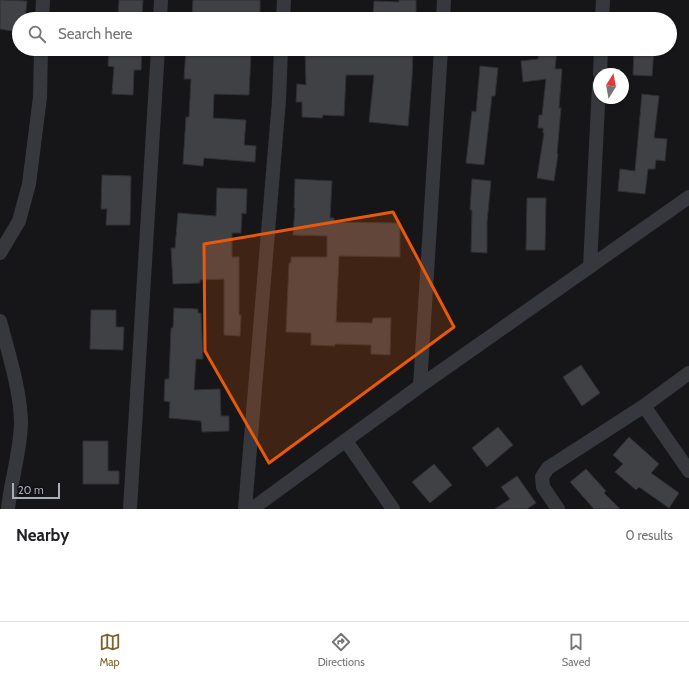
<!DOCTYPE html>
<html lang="en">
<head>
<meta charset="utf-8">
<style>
	body { margin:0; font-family:Cabin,sans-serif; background:#f2f2f2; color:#202124 }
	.compass { position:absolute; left:593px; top:68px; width:36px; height:36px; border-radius:50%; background:#fff; box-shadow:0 1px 3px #0004; rotate:11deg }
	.scale { position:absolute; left:12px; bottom:10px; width:48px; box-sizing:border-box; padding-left:4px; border:2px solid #a8adb8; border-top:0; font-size:11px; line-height:14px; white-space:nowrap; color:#a8adb8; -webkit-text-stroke:3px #111113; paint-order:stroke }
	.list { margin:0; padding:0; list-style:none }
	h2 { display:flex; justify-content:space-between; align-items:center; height:52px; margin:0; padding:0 16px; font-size:17px }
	h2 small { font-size:13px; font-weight:400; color:#757577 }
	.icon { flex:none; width:22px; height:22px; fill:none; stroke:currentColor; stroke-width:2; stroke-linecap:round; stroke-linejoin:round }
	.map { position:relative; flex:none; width:689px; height:509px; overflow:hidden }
	.search { position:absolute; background:#fff; box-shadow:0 1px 3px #0004; left:12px; right:12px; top:12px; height:44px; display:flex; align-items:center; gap:10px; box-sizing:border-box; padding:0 14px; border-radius:22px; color:#757577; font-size:15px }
	.sheet { height:112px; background:#fff }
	nav { display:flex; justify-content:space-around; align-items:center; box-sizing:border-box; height:56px; border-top:1px solid #e0e0e0; background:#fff; font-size:11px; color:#757577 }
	nav a { display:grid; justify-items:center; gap:2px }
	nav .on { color:#7e622b }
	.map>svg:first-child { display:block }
	.building { fill:#404145; stroke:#303034 }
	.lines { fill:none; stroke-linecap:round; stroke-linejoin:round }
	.street { stroke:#37383d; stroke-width:14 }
	.marked { fill:#e8590c; fill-opacity:0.2; stroke:#e8590c; stroke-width:3; stroke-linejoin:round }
</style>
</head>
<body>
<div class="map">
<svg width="689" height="509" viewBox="0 0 689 509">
	<rect width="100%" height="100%" fill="#161618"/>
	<!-- building -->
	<path class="building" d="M 0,0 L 27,1 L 25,19 L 19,19 L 19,28 L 14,27 L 13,31 L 0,29 Z
		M 119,0 L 143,0 L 142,16 L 118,15 Z
		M 193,0 L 260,0 L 260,14 L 253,14 L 253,19 L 192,19 Z
		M 399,0 L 416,0 L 416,19 L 373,19 L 374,1 L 399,2 Z
		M 109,49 L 142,49 L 141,70 L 134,70 L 133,95 L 112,94 L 114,67 L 108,66 Z
		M 186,49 L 251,52 L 249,95 L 214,94 L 213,118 L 246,120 L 244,145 L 256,146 L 255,162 L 204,158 L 203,166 L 183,164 L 186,117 L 189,117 L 191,79 L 184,79 Z
		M 305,49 L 357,49 L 397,51 L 397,49 L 413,49 L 412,78 L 408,126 L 369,122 L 374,75 L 346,75 L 344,116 L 323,115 L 322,118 L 302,117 L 302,102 L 296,102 L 297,84 L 306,85 Z
		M 540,49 L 557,49 L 555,69 L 562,69 L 559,108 L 561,108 L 557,154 L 558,154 L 554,181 L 537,178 L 544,133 L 543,133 L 543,128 L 538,128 L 539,115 L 542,115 L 546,79 L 523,82 L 521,61 L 538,59 Z
		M 634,49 L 654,49 L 652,76 L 633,75 Z
		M 480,66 L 498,68 L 495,96 L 492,96 L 484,165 L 466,163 L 472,111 L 476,112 Z
		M 642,94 L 659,96 L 654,138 L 667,139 L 665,161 L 656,160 L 655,169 L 648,169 L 645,194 L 618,191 L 620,169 L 635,171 Z
		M 102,175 L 131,176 L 130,225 L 106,225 L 107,209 L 101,209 Z
		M 295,179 L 332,181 L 330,218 L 334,218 L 334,222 L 400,223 L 400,257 L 339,256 L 336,322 L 372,323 L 373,318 L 391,318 L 390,355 L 371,354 L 371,345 L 335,344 L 335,346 L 311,345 L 311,333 L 286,332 L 289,263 L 291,263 L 291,257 L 327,257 L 327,236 L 293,235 L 295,208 L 294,208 Z
		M 472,179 L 491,181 L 487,222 L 487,253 L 471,252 L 472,210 L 470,210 Z
		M 217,188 L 247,189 L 246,214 L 242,213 L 241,233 L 232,233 L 232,257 L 239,257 L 239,315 L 241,315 L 240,336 L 224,335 L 224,279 L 200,280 L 200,283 L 173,284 L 171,248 L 175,248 L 178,213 L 216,216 Z
		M 527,198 L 546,198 L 545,250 L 526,250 Z
		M 174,308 L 198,309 L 198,313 L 201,313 L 203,359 L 196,359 L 194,390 L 220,389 L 221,416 L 229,416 L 229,431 L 202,432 L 201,421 L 169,418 L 170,402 L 164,401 L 165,379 L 169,379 L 171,328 L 173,328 Z
		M 91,310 L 116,310 L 116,327 L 124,327 L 123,350 L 90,349 Z
		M 581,365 L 600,393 L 582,406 L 563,377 Z
		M 498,427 L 513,445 L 487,467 L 472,448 Z
		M 629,437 L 659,464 L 651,473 L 679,493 L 669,508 L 639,487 L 636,490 L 615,472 L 623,464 L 613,455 Z
		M 83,441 L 108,441 L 108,471 L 119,471 L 119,484 L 83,484 Z
		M 434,464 L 452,485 L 430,503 L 412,482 Z
		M 586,469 L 606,491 L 604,493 L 620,509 L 594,509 L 570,482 Z
		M 517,476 L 536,503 L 527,509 L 495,509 L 510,499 L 501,487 Z"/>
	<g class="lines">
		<!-- street -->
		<path class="street" d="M 42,19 L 43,0
			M 160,19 L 161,0
			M 283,19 L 284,0
			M 443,19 L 444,0
			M 602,19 L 603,0
			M 600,74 L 601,49
			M 0,253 L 19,221 L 29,184 L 40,97 L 41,49
			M 590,266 L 599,85
			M 0,321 C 8,352 20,388 21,421 C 21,450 11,479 8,509
			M 420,386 L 441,49
			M 644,406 L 689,471
			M 346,441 L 393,509
			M 130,509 L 158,49
			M 245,509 L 279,100 L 281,49
			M 252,509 L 420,386 L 689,197
			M 558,509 L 543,487 L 542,477 L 548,468 L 644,406 L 689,373"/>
	</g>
	<!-- marked area -->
	<path class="marked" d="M 393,212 L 454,327 L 269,463 L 205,351 L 204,244 Z"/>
</svg>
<svg class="compass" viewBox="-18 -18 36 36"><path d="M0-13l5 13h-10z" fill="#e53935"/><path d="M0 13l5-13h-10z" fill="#757577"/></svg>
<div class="scale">20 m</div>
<div class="search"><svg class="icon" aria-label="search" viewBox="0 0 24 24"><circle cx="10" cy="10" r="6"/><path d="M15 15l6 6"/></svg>Search here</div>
</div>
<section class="sheet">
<h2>Nearby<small>0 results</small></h2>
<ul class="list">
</ul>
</section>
<nav>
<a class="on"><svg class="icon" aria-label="map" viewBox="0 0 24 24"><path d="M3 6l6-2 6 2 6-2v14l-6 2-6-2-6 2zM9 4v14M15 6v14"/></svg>Map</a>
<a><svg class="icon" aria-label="directions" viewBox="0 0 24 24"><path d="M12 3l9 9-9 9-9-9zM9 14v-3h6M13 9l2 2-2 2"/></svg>Directions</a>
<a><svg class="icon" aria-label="saved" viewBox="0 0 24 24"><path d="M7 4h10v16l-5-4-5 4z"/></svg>Saved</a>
</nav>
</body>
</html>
